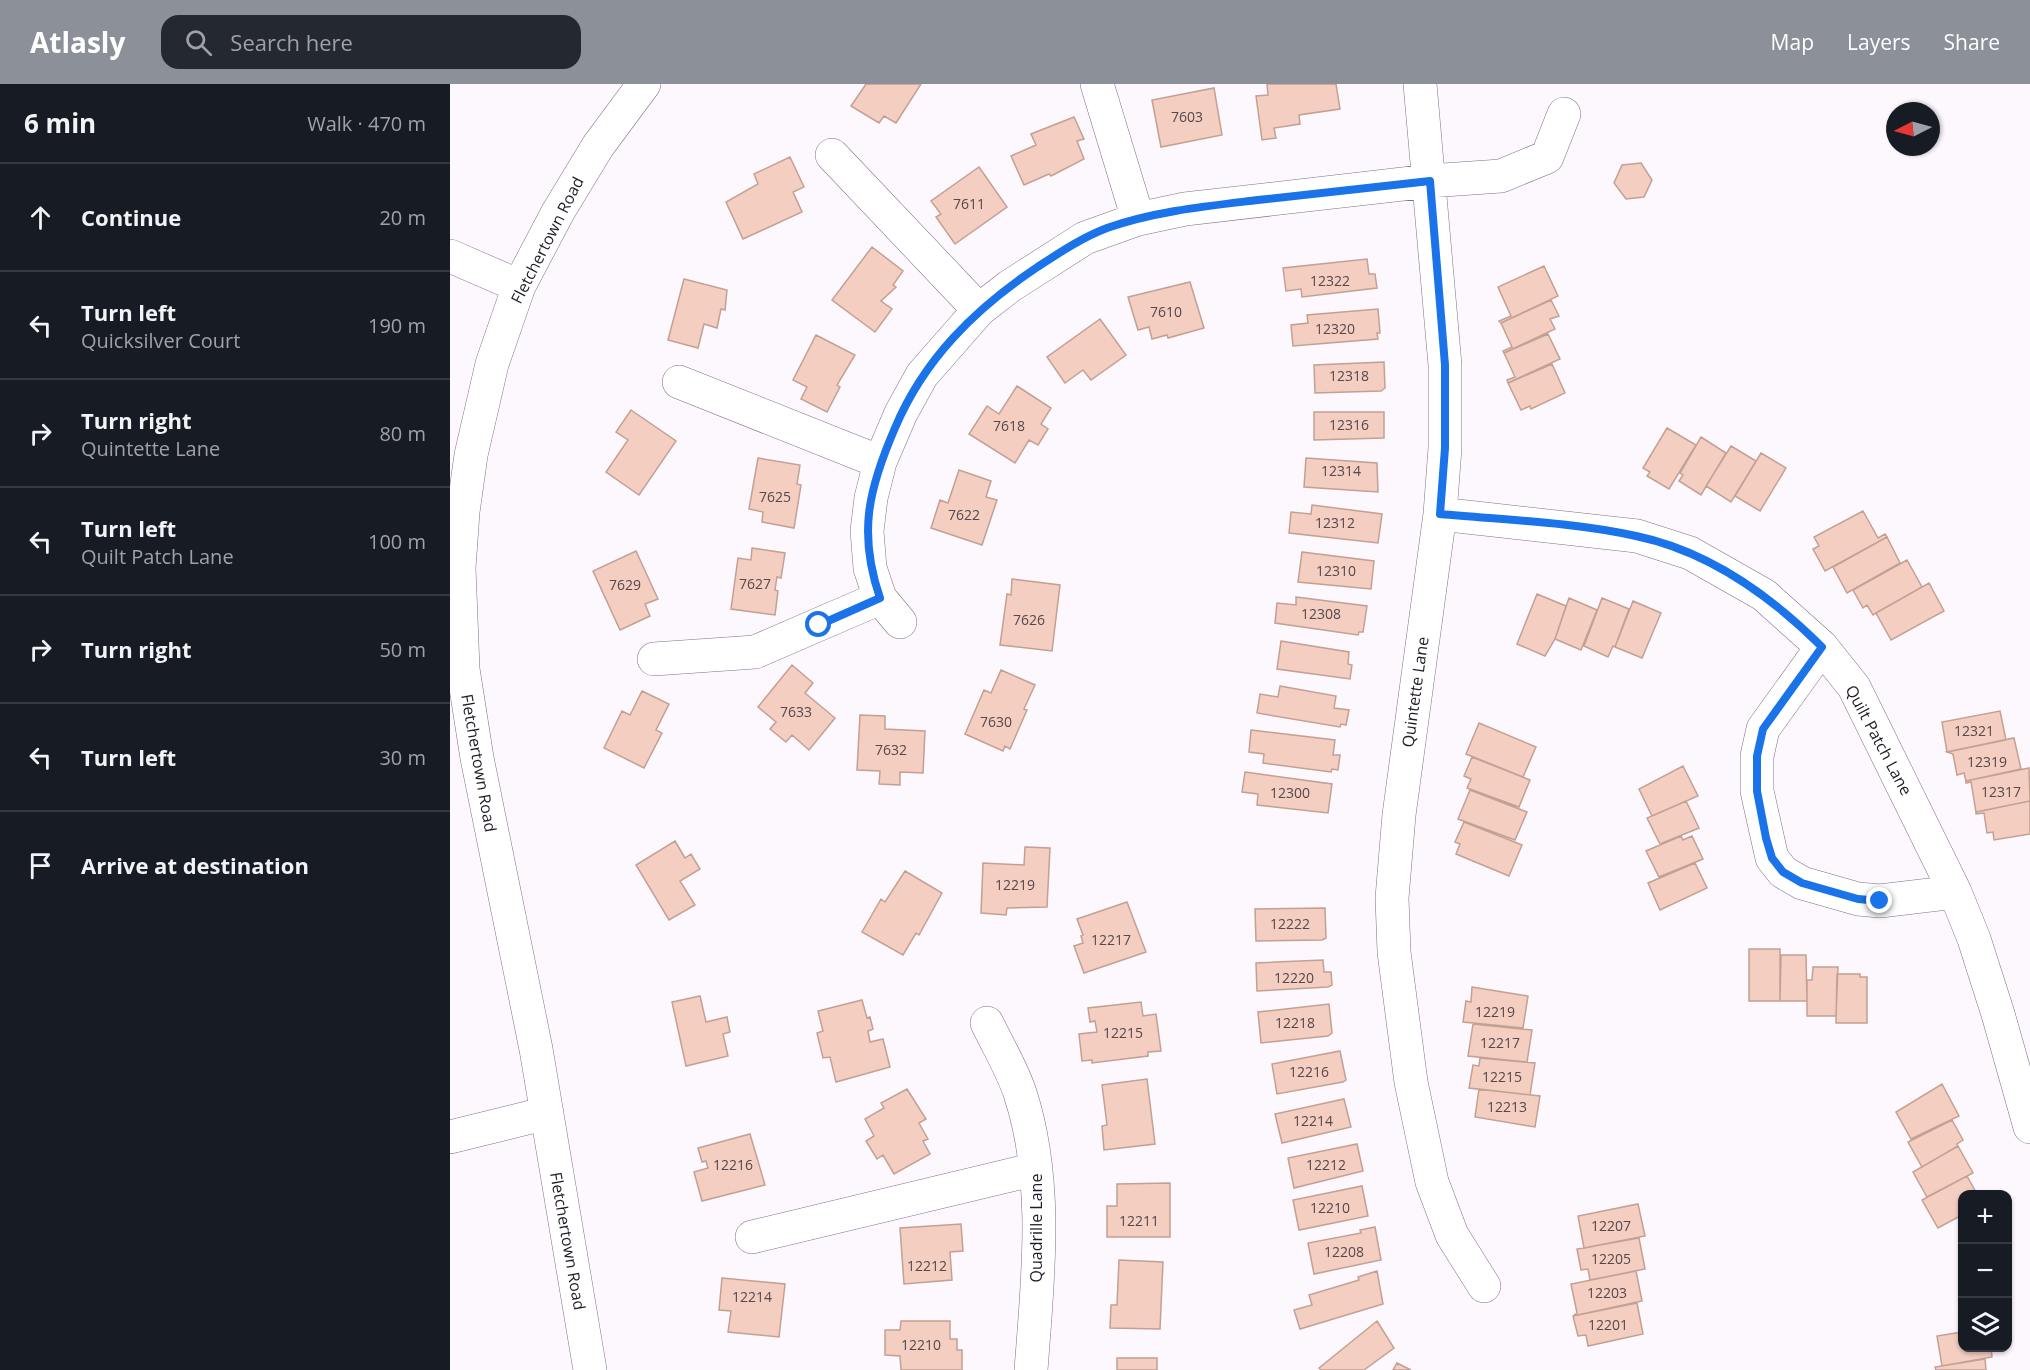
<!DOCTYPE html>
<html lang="en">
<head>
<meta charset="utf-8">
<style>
	body { margin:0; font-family:"Open Sans",sans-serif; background:#242831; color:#f1f3f6 }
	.controls { position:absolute; right:18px; bottom:18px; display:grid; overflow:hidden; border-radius:12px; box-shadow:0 2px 4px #0004 }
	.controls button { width:54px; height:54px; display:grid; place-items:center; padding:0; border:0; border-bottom:2px solid #363941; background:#171b24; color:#f1f3f6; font:30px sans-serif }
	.compass { position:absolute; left:1436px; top:18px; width:54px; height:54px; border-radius:50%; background:#171b24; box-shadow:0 2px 4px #0004; rotate:264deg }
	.stop { position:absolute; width:18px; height:18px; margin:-14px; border:4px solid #1a73e8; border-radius:50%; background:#fff }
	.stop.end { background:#1a73e8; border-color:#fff; box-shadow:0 2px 6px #0008 }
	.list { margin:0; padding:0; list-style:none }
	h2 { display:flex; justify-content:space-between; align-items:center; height:78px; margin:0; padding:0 24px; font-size:26px }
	h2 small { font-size:20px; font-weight:400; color:#9ea1a6 }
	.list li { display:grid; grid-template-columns:39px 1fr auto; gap:18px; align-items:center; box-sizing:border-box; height:108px; padding:0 24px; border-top:2px solid #363941 }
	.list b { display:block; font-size:22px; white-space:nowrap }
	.list p { margin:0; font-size:20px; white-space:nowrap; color:#9ea1a6 }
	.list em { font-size:20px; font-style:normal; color:#9ea1a6 }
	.icon { flex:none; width:33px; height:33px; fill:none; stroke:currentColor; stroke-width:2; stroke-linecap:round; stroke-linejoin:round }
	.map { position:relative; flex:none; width:1580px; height:1286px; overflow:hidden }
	header { display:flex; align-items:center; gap:36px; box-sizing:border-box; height:84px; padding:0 30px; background:#8c9099; color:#fff }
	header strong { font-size:28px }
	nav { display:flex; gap:33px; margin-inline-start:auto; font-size:21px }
	.search { width:420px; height:54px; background:#242831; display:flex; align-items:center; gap:15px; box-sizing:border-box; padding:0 21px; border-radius:18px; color:#9ea1a6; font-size:22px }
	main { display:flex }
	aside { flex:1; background:#171b24 }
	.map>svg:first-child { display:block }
	.building { fill:#f3cec1; stroke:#c3a094; stroke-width:1.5 }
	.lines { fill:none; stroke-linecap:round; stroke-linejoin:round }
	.minor-casing { stroke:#806f89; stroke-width:34 }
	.minor { stroke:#fff; stroke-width:33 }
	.route { stroke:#1a73e8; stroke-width:8 }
	.labels { text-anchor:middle; stroke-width:4.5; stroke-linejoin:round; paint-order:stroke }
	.number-label { font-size:14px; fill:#56484c }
	.street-label { font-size:16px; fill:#221b25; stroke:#fff }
</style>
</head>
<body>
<header>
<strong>Atlasly</strong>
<div class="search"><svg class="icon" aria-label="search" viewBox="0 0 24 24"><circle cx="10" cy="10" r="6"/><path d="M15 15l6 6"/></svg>Search here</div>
<nav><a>Map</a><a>Layers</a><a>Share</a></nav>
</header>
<main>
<aside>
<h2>6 min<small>Walk · 470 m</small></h2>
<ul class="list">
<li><svg class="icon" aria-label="ahead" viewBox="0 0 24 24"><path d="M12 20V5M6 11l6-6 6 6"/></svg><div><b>Continue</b></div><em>20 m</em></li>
<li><svg class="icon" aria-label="left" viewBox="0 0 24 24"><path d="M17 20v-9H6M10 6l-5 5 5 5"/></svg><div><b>Turn left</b><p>Quicksilver Court</p></div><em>190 m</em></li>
<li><svg class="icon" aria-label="right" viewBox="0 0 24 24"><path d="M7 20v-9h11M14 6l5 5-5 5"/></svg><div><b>Turn right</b><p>Quintette Lane</p></div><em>80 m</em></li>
<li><svg class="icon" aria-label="left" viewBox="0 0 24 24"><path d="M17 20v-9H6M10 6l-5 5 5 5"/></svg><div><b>Turn left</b><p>Quilt Patch Lane</p></div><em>100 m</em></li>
<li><svg class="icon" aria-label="right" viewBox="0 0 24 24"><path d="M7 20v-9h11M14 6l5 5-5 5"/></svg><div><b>Turn right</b></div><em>50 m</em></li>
<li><svg class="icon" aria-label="left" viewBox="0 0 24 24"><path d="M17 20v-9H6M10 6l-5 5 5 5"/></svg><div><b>Turn left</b></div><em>30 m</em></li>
<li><svg class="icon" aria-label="arrive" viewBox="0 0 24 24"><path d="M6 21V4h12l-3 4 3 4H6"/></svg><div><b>Arrive at destination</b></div></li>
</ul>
</aside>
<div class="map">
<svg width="1580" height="1286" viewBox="0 0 1580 1286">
	<rect width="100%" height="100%" fill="#fcf8fe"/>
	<!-- building -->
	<path class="building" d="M 416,0 L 471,0 L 446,39 L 434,32 L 429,39 L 401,22 Z
		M 817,0 L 886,0 L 890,25 L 849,31 L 850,40 L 824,44 L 826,54 L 812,56 L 806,12 L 818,11 Z
		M 764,4 L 772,51 L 711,63 L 702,16 Z
		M 624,33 L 634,55 L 627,57 L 634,75 L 601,92 L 599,90 L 574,101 L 561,72 L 586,61 L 581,50 Z
		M 340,73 L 354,103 L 343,108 L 352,128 L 293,155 L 276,118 L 308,100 L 304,90 Z
		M 1191,79 L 1202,96 L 1194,113 L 1176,115 L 1164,99 L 1172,81 Z
		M 529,83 L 557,123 L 505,160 L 486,133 L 491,130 L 481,117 Z
		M 422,163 L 453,187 L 443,201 L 446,203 L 431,217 L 442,225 L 425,248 L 382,216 Z
		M 917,175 L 919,190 L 925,190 L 927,204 L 852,213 L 851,205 L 836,207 L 833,184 Z
		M 1094,182 L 1108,212 L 1051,239 L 1049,237 L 1061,232 L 1048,203 Z
		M 234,195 L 277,206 L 275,226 L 271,225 L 267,244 L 254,240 L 248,264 L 218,256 Z
		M 740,198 L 754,244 L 718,254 L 717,251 L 702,255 L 699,243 L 688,246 L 678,213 Z
		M 1101,216 L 1109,232 L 1100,235 L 1105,245 L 1054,269 L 1053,267 L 1062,263 L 1051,239 Z
		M 928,225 L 930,249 L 927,249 L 928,255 L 843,262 L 841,241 L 858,239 L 857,231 Z
		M 650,235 L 676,271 L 641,296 L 633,286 L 615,299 L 597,273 Z
		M 1098,250 L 1110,275 L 1058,299 L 1057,296 L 1065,293 L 1054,269 Z
		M 366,251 L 405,271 L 387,301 L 390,303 L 377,328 L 351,315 L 357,303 L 343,296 Z
		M 934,278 L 935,304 L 931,307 L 865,309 L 864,281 Z
		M 1102,280 L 1115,309 L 1081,325 L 1080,322 L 1071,326 L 1058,299 Z
		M 567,302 L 601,324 L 591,340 L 598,345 L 588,361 L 579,356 L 565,379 L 519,350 L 537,322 L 549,330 Z
		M 181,326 L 226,357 L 189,411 L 156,388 L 178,356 L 166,348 Z
		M 864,328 L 934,328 L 934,354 L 864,356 Z
		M 1217,344 L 1246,361 L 1219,405 L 1197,392 L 1200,388 L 1193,384 Z
		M 1251,353 L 1276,369 L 1251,411 L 1229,397 L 1233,391 L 1230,389 Z
		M 1281,362 L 1306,377 L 1281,418 L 1256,402 Z
		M 1311,369 L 1336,384 L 1310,427 L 1285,412 Z
		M 308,374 L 350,381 L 347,400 L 351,401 L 344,444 L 312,438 L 313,428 L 299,425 Z
		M 856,374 L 927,379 L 928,408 L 854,403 Z
		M 509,386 L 541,397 L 536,413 L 547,416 L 532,461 L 481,444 L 490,416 L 498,419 Z
		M 862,421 L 932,430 L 928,459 L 839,449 L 841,428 L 861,430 Z
		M 1413,427 L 1428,454 L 1435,450 L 1437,453 L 1375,487 L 1363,465 L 1369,462 L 1364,453 Z
		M 1437,453 L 1450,479 L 1397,509 L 1383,483 Z
		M 302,464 L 335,469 L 331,494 L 327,493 L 325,506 L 328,507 L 325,531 L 281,525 L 288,474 L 301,476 Z
		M 186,467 L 208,515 L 195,520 L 200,532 L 170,546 L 143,487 Z
		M 852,468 L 924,477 L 921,505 L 848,498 Z
		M 1457,476 L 1472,503 L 1426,529 L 1423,531 L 1417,521 L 1413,524 L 1403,506 Z
		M 562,495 L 610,501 L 602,567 L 550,561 L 557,510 L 561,511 Z
		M 1479,499 L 1494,527 L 1441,556 L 1426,529 Z
		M 1087,510 L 1116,522 L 1105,555 L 1095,572 L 1067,560 Z
		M 846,513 L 917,522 L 913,548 L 909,548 L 908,551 L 825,539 L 827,519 L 846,521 Z
		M 1119,514 L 1147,526 L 1131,566 L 1105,555 Z
		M 1152,514 L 1179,525 L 1165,563 L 1163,562 L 1158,573 L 1134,562 Z
		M 1183,517 L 1211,529 L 1192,574 L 1165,563 Z
		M 831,557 L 899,568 L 898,580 L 902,581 L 900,595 L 827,585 Z
		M 342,581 L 363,599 L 355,609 L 385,634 L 359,666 L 342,651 L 336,658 L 320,645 L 326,638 L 308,623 Z
		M 551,586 L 585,601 L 574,625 L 577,626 L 560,665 L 555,662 L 553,667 L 515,650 L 534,606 L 541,609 Z
		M 830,602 L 886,612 L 884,624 L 899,626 L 896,641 L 891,640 L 890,643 L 807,629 L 810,610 L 828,613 Z
		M 192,607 L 219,620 L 206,646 L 212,649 L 194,684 L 154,664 L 172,627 L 180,631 Z
		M 1550,627 L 1556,656 L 1497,668 L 1492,638 Z
		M 410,631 L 435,632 L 435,645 L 475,647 L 473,689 L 450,688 L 450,701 L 429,700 L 430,687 L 407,686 Z
		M 1029,639 L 1086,663 L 1073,693 L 1016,670 Z
		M 801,646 L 885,656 L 883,671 L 890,671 L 888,686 L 882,685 L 881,688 L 813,679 L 814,670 L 799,668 Z
		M 1564,654 L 1571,685 L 1516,697 L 1514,689 L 1507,691 L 1503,670 L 1497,668 Z
		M 1022,673 L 1080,696 L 1069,723 L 1017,704 L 1021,695 L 1014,692 Z
		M 1233,682 L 1248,712 L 1202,732 L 1189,705 Z
		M 1579,684 L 1580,717 L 1526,728 L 1521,698 L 1516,699 L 1516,697 Z
		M 795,688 L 882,700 L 878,729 L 807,721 L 808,710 L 792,708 Z
		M 1020,706 L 1077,728 L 1065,756 L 1008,735 Z
		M 1236,717 L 1249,744 L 1210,760 L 1197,734 Z
		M 1580,717 L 1580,750 L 1544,756 L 1543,748 L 1537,749 L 1534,729 L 1526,730 L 1526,728 Z
		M 1014,738 L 1072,761 L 1059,792 L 1006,770 L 1010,760 L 1005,758 Z
		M 1231,752 L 1233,756 L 1242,752 L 1253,775 L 1209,793 L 1196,767 Z
		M 225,757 L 235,774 L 241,770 L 250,785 L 230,797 L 245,821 L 219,836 L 186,781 Z
		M 575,763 L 600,764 L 597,823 L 557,824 L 556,831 L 531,829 L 533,779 L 574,781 Z
		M 1245,779 L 1257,804 L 1210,826 L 1198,799 Z
		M 455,787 L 492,809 L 469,851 L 466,849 L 453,871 L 412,848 L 431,815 L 435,818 Z
		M 677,818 L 696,868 L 634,889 L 624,862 L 633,859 L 631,852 L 633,851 L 627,835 Z
		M 875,824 L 876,854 L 872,856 L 806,857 L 805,825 Z
		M 1299,865 L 1330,865 L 1330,917 L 1299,917 Z
		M 1331,871 L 1356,871 L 1357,917 L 1330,917 Z
		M 873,876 L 874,888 L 881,888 L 882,901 L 878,903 L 807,907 L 806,879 Z
		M 1363,883 L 1388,883 L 1386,932 L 1357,932 L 1357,896 L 1362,896 Z
		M 1387,890 L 1410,890 L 1410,893 L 1417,893 L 1417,939 L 1386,939 Z
		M 1022,903 L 1078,912 L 1073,944 L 1013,938 L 1016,917 L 1021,918 Z
		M 250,912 L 256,938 L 277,933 L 280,948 L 273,950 L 278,972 L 236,982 L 222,918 Z
		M 412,916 L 417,934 L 420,933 L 423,945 L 418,947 L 420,958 L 433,955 L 440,983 L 386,998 L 380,973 L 373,974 L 367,949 L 373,947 L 368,927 Z
		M 691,918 L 693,932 L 706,930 L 711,967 L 698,968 L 698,972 L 642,979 L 642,976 L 632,977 L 629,950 L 647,948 L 645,937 L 640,938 L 638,924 Z
		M 879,920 L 882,949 L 878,952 L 811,959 L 808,928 Z
		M 1023,940 L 1082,946 L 1077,978 L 1018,972 Z
		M 890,967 L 896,996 L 893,998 L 827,1010 L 822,980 Z
		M 1030,974 L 1085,979 L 1080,1011 L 1019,1004 L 1023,981 L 1029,982 Z
		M 697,995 L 705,1060 L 654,1066 L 652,1042 L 657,1041 L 652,1001 Z
		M 1492,1000 L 1509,1032 L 1461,1055 L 1446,1028 Z
		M 457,1005 L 476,1035 L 469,1039 L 478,1055 L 473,1057 L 480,1070 L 444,1090 L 433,1071 L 427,1075 L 416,1057 L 424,1052 L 415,1035 L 434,1024 L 431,1019 Z
		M 1029,1005 L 1090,1012 L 1085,1043 L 1025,1033 Z
		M 894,1015 L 901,1043 L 832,1059 L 825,1030 Z
		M 1502,1036 L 1513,1056 L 1507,1060 L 1508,1062 L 1472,1083 L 1458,1058 Z
		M 300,1050 L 315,1101 L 252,1117 L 244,1088 L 258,1084 L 256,1077 L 252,1078 L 248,1064 Z
		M 907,1060 L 913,1087 L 844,1104 L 838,1074 Z
		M 1508,1062 L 1523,1089 L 1477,1113 L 1463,1088 Z
		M 1517,1092 L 1527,1110 L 1512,1110 L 1512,1131 L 1488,1144 L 1472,1116 Z
		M 720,1099 L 720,1153 L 657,1153 L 657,1122 L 667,1122 L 667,1100 Z
		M 912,1102 L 918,1132 L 849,1146 L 843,1116 Z
		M 1188,1120 L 1195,1152 L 1134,1164 L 1128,1132 Z
		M 511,1140 L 513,1167 L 500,1168 L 502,1196 L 454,1200 L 450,1144 Z
		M 925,1143 L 931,1176 L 864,1190 L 858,1159 L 911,1149 L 910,1146 Z
		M 1189,1154 L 1195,1185 L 1140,1196 L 1138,1185 L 1131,1186 L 1127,1165 Z
		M 669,1176 L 713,1178 L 710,1245 L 660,1244 L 661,1221 L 667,1221 Z
		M 927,1187 L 933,1220 L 850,1245 L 844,1226 L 862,1221 L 859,1211 L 909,1196 L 908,1193 Z
		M 1186,1187 L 1192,1217 L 1123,1232 L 1127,1229 L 1121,1200 Z
		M 272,1194 L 335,1200 L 329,1253 L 278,1248 L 281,1227 L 269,1226 Z
		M 1187,1219 L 1193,1250 L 1138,1262 L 1136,1251 L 1128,1252 L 1123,1232 Z
		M 451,1237 L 500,1237 L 500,1255 L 507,1255 L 507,1266 L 512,1266 L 512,1286 L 451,1286 L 450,1272 L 435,1271 L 435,1246 L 450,1246 Z
		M 927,1237 L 944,1264 L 914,1286 L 871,1286 L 869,1284 Z
		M 1512,1248 L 1512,1264 L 1541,1264 L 1542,1273 L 1492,1282 L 1487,1252 Z
		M 667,1274 L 707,1274 L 707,1286 L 667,1286 Z
		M 1535,1275 L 1536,1286 L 1486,1286 L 1485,1283 Z
		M 947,1279 L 961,1286 L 943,1286 Z"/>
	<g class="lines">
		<defs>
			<path id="minor" d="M 647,0 L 688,135
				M 970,0 L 995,281 L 995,364 L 990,430 L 949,731 L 942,814 L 944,868 L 961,998 L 982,1098 L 1002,1151 L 1034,1202
				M 382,71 L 529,226
				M 0,172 L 69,202
				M 229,298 L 430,378
				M 990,430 L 1187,452 L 1240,469 L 1314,511 L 1372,563 L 1404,603 L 1505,808 L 1524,855 L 1548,930 L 1580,1043
				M 450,538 L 430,514 L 420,484 L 417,447 L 421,414 L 430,378 L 451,329 L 472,291 L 529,226 L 560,202 L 635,154 L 688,135 L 735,125 L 979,97 L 1051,92 L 1097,73 L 1114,30
				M 1372,563 L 1313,645 L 1307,672 L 1307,707 L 1322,774 L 1333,788 L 1352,799 L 1408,815 L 1430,817 L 1505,808
				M 204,575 L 305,568 L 430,514
				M 537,939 C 548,962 562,985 570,1009 C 599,1098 588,1194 581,1286
				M 0,1053 L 97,1029
				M 302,1153 L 586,1085
				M 140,1286 L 86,965 L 27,674 L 13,585 L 9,484 L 13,428 L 21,371 L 42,280 L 69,202 L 108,128 L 148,62 L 194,0"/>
		</defs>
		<!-- minor casing -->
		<use href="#minor" class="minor-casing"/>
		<!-- minor -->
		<use href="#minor" class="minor"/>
	</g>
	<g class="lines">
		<!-- route -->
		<path class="route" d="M 369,541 L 430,514 C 408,450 418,406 445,344 C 474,275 525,225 586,184 C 609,169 631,154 657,144 C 706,127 758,122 808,116 C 865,110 922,103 980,97 L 995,281 L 995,364 L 990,430 C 1055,436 1122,438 1186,452 C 1258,467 1321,512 1372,563 L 1313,645 L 1307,672 L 1307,707 L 1316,754 L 1322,774 L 1333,788 L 1352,799 L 1408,815 L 1430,817"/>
	</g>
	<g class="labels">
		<!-- number labels -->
		<g class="number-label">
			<text x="737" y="38">7603</text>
			<text x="519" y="125">7611</text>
			<text x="880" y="202">12322</text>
			<text x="716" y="233">7610</text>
			<text x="885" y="250">12320</text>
			<text x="899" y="297">12318</text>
			<text x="899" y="346">12316</text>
			<text x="559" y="347">7618</text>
			<text x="891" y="392">12314</text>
			<text x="325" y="418">7625</text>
			<text x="514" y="436">7622</text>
			<text x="885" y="444">12312</text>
			<text x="886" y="492">12310</text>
			<text x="305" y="505">7627</text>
			<text x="175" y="506">7629</text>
			<text x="871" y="535">12308</text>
			<text x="579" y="541">7626</text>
			<text x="346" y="633">7633</text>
			<text x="546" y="643">7630</text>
			<text x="1524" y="652">12321</text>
			<text x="441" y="671">7632</text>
			<text x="1537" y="683">12319</text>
			<text x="1551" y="713">12317</text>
			<text x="840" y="714">12300</text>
			<text x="565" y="806">12219</text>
			<text x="840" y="845">12222</text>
			<text x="661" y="861">12217</text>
			<text x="844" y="899">12220</text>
			<text x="1045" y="933">12219</text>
			<text x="845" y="944">12218</text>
			<text x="673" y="954">12215</text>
			<text x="1050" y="964">12217</text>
			<text x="859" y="993">12216</text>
			<text x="1052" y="998">12215</text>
			<text x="1057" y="1028">12213</text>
			<text x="863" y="1042">12214</text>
			<text x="283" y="1086">12216</text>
			<text x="876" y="1086">12212</text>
			<text x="880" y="1129">12210</text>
			<text x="689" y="1142">12211</text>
			<text x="1161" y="1147">12207</text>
			<text x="894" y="1173">12208</text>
			<text x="1161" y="1180">12205</text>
			<text x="477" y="1187">12212</text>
			<text x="1157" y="1214">12203</text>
			<text x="302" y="1218">12214</text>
			<text x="1158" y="1246">12201</text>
			<text x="471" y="1266">12210</text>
		</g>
		<!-- street labels -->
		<g class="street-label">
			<text transform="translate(97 156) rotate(-63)" y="6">Fletchertown Road</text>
			<text transform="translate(965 608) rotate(-82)" y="6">Quintette Lane</text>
			<text transform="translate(1429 656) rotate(62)" y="6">Quilt Patch Lane</text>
			<text transform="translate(29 679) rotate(80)" y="6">Fletchertown Road</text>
			<text transform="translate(586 1144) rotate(-90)" y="6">Quadrille Lane</text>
			<text transform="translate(118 1157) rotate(80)" y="6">Fletchertown Road</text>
		</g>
	</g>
</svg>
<div class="controls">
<button>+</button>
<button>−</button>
<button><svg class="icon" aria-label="layers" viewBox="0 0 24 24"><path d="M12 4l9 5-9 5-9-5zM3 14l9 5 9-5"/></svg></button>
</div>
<svg class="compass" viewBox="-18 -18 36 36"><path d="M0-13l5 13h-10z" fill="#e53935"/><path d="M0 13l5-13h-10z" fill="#9ea1a6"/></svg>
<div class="stop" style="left:369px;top:541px"></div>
<div class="stop end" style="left:1430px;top:817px"></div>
</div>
</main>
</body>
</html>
